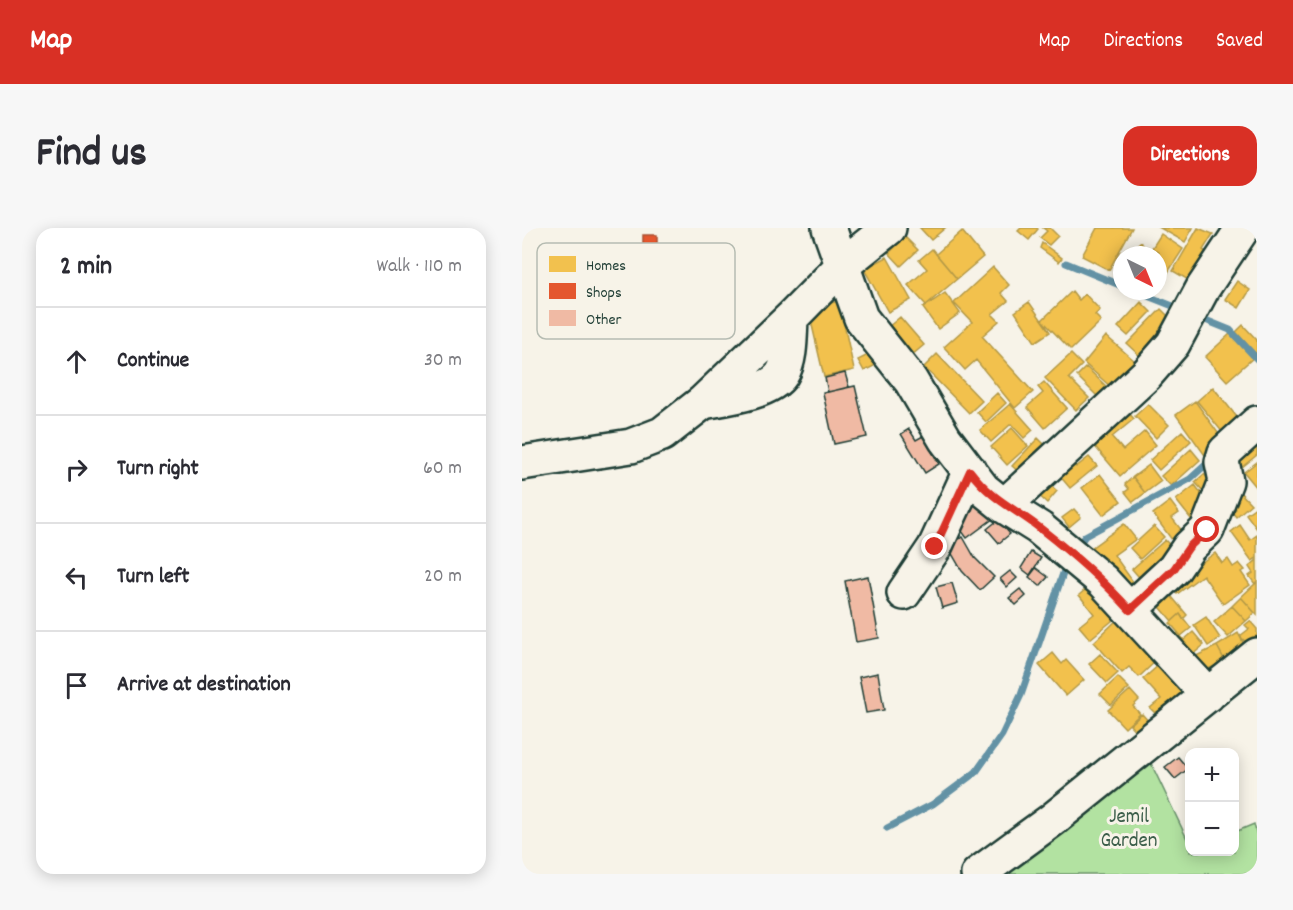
<!DOCTYPE html>
<html lang="en">
<head>
<meta charset="utf-8">
<style>
	body { margin:0; font-family:Dekko,sans-serif; background:#f7f7f7; color:#2b2b33 }
	.controls { position:absolute; right:18px; bottom:18px; display:grid; overflow:hidden; border-radius:12px; box-shadow:0 3px 15px #0003 }
	.controls button { width:54px; height:54px; display:grid; place-items:center; padding:0; border:0; border-bottom:2px solid #e1e1e2; background:#fff; color:#2b2b33; font:30px sans-serif }
	.compass { position:absolute; left:591px; top:18px; width:54px; height:54px; border-radius:50%; background:#fff; box-shadow:0 3px 15px #0003; rotate:137deg }
	.stop { position:absolute; width:18px; height:18px; margin:-14px; border:4px solid #d93025; border-radius:50%; background:#fff }
	.stop.end { background:#d93025; border-color:#fff; box-shadow:0 2px 6px #0008 }
	.list { margin:0; padding:0; list-style:none }
	h2 { display:flex; justify-content:space-between; align-items:center; height:78px; margin:0; padding:0 24px; font-size:26px }
	h2 small { font-size:20px; font-weight:400; color:#7c7c81 }
	.list li { display:grid; grid-template-columns:39px 1fr auto; gap:18px; align-items:center; box-sizing:border-box; height:108px; padding:0 24px; border-top:2px solid #e1e1e2 }
	.list b { display:block; font-size:22px; white-space:nowrap }
	.list em { font-size:20px; font-style:normal; color:#7c7c81 }
	.icon { flex:none; width:33px; height:33px; fill:none; stroke:currentColor; stroke-width:2; stroke-linecap:round; stroke-linejoin:round }
	.map { position:relative; flex:none; width:735px; height:646px; overflow:hidden; border-radius:18px }
	header { display:flex; align-items:center; gap:36px; box-sizing:border-box; height:84px; padding:0 30px; background:#d93025; color:#fff }
	header strong { font-size:28px }
	nav { display:flex; gap:33px; margin-inline-start:auto; font-size:21px }
	.intro { display:flex; align-items:center; justify-content:space-between; box-sizing:border-box; height:144px; padding:0 36px }
	h1 { margin:0; font-size:42px }
	.button { padding:15px 27px; border-radius:18px; background:#d93025; color:#fff; font-size:21px; font-weight:700 }
	main { display:flex; gap:36px; padding:0 36px }
	aside { flex:1; background:#fff; border-radius:18px; box-shadow:0 3px 15px #0003 }
	.map>svg:first-child { display:block }
	.garden { fill:#b2e2a1; stroke:#68906a; stroke-width:1.5 }
	.homes { fill:#f2c14e; stroke:#b39946; stroke-width:1.5 }
	.shops { fill:#e4572e; stroke:#a94f30; stroke-width:1.5 }
	.lines { fill:none; stroke-linecap:round; stroke-linejoin:round }
	.stream { stroke:#6492a5; stroke-width:7 }
	.building { fill:#f0baa4; stroke:#1f3d34; stroke-width:1.5 }
	.minor-casing { stroke:#1f3d34; stroke-width:38 }
	.minor { stroke:#f7f3e8; stroke-width:33 }
	.route { stroke:#d93025; stroke-width:8 }
	.labels { text-anchor:middle; stroke-width:6; stroke-linejoin:round; paint-order:stroke }
	.park-label { font-size:21px; fill:#3c5e4a; stroke:#f7f3e8 }
	.key { fill:#f7f3e8; stroke:#b6bcb2; stroke-width:1.5 }
	.key-label { font-size:16px; fill:#1f3d34 }
</style>
</head>
<body>
<header>
<strong>Map</strong>
<nav><a>Map</a><a>Directions</a><a>Saved</a></nav>
</header>
<div class="intro"><h1>Find us</h1><a class="button">Directions</a></div>
<main>
<aside>
<h2>2 min<small>Walk · 110 m</small></h2>
<ul class="list">
<li><svg class="icon" aria-label="ahead" viewBox="0 0 24 24"><path d="M12 20V5M6 11l6-6 6 6"/></svg><div><b>Continue</b></div><em>30 m</em></li>
<li><svg class="icon" aria-label="right" viewBox="0 0 24 24"><path d="M7 20v-9h11M14 6l5 5-5 5"/></svg><div><b>Turn right</b></div><em>60 m</em></li>
<li><svg class="icon" aria-label="left" viewBox="0 0 24 24"><path d="M17 20v-9H6M10 6l-5 5 5 5"/></svg><div><b>Turn left</b></div><em>20 m</em></li>
<li><svg class="icon" aria-label="arrive" viewBox="0 0 24 24"><path d="M6 21V4h12l-3 4 3 4H6"/></svg><div><b>Arrive at destination</b></div></li>
</ul>
</aside>
<div class="map">
<svg width="735" height="646" viewBox="0 0 735 646">
	<rect width="100%" height="100%" fill="#f7f3e8"/>
	<filter id="ink" filterUnits="userSpaceOnUse"><feTurbulence type="fractalNoise" baseFrequency=".0167" numOctaves="2"/><feDisplacementMap in="SourceGraphic" scale="12" xChannelSelector="R" yChannelSelector="G"/><feConvolveMatrix kernelMatrix="1 2 1 2 8 2 1 2 1" color-interpolation-filters="sRGB"/></filter>
	<g filter="url(#ink)">
		<!-- garden -->
		<path class="garden" d="M 625,527 L 667,615 L 668,624 L 712,624 L 713,604 L 732,596 L 735,608 L 735,646 L 477,646 Z"/>
		<!-- homes -->
		<path class="homes" d="M 398,0 L 423,0 L 409,12 Z
			M 499,0 L 515,0 L 516,1 L 507,12 L 496,3 Z
			M 521,0 L 528,0 L 536,8 L 527,17 L 518,10 L 525,3 Z
			M 575,0 L 610,0 L 587,42 L 560,28 Z
			M 638,0 L 671,0 L 663,14 Z
			M 676,0 L 691,6 L 681,22 L 691,28 L 675,57 L 651,43 Z
			M 440,3 L 461,29 L 435,51 L 414,26 Z
			M 639,6 L 661,21 L 641,52 L 636,49 L 637,25 L 630,20 Z
			M 383,9 L 396,22 L 379,38 L 367,25 Z
			M 618,14 L 629,25 L 605,27 Z
			M 520,15 L 540,30 L 537,34 L 518,20 Z
			M 410,21 L 435,51 L 404,77 L 386,57 L 405,41 L 397,32 Z
			M 365,29 L 389,72 L 366,84 L 342,41 Z
			M 471,39 L 487,57 L 479,65 L 486,73 L 470,86 L 477,93 L 460,108 L 511,164 L 493,180 L 454,132 L 443,142 L 422,119 L 450,94 L 432,75 Z
			M 715,53 L 728,62 L 717,80 L 703,71 Z
			M 550,63 L 557,72 L 563,66 L 578,82 L 573,87 L 579,93 L 549,122 L 520,92 Z
			M 423,65 L 438,85 L 416,101 L 401,80 Z
			M 317,73 L 332,142 L 302,149 L 286,80 Z
			M 507,74 L 528,104 L 513,114 L 493,84 Z
			M 619,74 L 629,84 L 606,108 L 596,99 Z
			M 639,81 L 653,95 L 619,129 L 605,116 Z
			M 378,89 L 402,117 L 389,128 L 365,100 Z
			M 721,97 L 735,112 L 735,127 L 714,104 Z
			M 709,105 L 731,130 L 705,153 L 683,129 Z
			M 584,108 L 613,133 L 590,160 L 562,135 Z
			M 348,126 L 354,137 L 342,143 L 336,132 Z
			M 415,126 L 460,173 L 447,185 L 402,139 Z
			M 549,126 L 560,137 L 547,150 L 567,170 L 554,182 L 523,150 Z
			M 564,139 L 586,160 L 577,170 L 555,148 Z
			M 522,154 L 545,180 L 523,200 L 505,179 L 521,165 L 516,159 Z
			M 691,159 L 722,198 L 706,211 L 675,173 Z
			M 475,165 L 484,175 L 464,194 L 455,184 Z
			M 673,173 L 704,216 L 685,230 L 654,187 Z
			M 488,176 L 511,202 L 502,210 L 489,196 L 469,214 L 458,202 Z
			M 626,176 L 647,197 L 634,210 L 613,188 Z
			M 600,177 L 612,191 L 590,209 L 601,222 L 623,203 L 634,217 L 598,248 L 564,208 Z
			M 490,200 L 506,218 L 485,237 L 469,219 Z
			M 660,203 L 669,213 L 637,242 L 628,232 Z
			M 735,203 L 735,227 L 719,240 L 707,225 Z
			M 516,210 L 525,219 L 499,246 L 490,238 Z
			M 669,221 L 678,232 L 649,258 L 639,248 Z
			M 546,228 L 554,239 L 567,229 L 575,238 L 548,260 L 531,240 Z
			M 735,234 L 735,260 L 722,244 Z
			M 627,237 L 639,253 L 623,265 L 611,249 Z
			M 578,246 L 599,273 L 581,287 L 560,260 Z
			M 682,246 L 691,256 L 682,264 L 673,254 Z
			M 611,249 L 623,265 L 611,274 L 603,264 L 607,261 L 603,256 Z
			M 522,251 L 535,263 L 525,275 L 512,263 Z
			M 673,257 L 684,272 L 676,300 L 654,272 Z
			M 715,261 L 729,276 L 714,289 L 710,284 L 714,281 L 704,270 Z
			M 648,273 L 657,285 L 650,290 L 664,308 L 653,316 L 631,286 Z
			M 734,279 L 735,280 L 735,301 L 724,286 Z
			M 552,281 L 559,289 L 547,299 L 540,290 Z
			M 602,296 L 614,311 L 592,327 L 614,358 L 598,369 L 565,323 Z
			M 718,297 L 728,312 L 735,307 L 735,330 L 730,333 L 709,304 Z
			M 632,298 L 642,309 L 618,331 L 608,320 Z
			M 643,312 L 657,327 L 623,356 L 610,341 Z
			M 693,325 L 700,335 L 706,331 L 711,339 L 717,335 L 723,342 L 719,344 L 728,357 L 701,376 L 681,347 L 655,366 L 648,357 Z
			M 735,332 L 735,353 L 733,356 L 727,348 L 731,345 L 727,339 Z
			M 735,354 L 735,387 L 719,369 Z
			M 570,356 L 596,388 L 568,411 L 557,398 L 572,386 L 557,367 Z
			M 645,363 L 665,387 L 661,391 L 658,386 L 650,393 L 633,373 Z
			M 719,369 L 733,385 L 724,393 L 710,378 Z
			M 710,378 L 724,393 L 706,409 L 692,394 Z
			M 658,386 L 669,400 L 659,408 L 648,395 Z
			M 599,388 L 637,430 L 617,449 L 607,439 L 600,445 L 572,414 Z
			M 684,389 L 698,410 L 686,418 L 672,397 Z
			M 728,393 L 735,401 L 735,407 L 725,416 L 718,408 L 727,401 L 723,397 Z
			M 671,404 L 682,417 L 663,433 L 646,413 L 656,405 L 662,412 Z
			M 716,405 L 724,420 L 703,433 L 695,418 Z
			M 695,418 L 703,433 L 680,444 L 672,429 Z
			M 531,425 L 540,436 L 544,432 L 562,452 L 544,468 L 517,437 Z
			M 578,426 L 596,445 L 585,455 L 567,436 Z
			M 638,436 L 665,465 L 638,490 L 628,480 L 639,471 L 621,451 Z
			M 596,449 L 607,460 L 589,477 L 578,466 Z
			M 608,462 L 617,472 L 611,478 L 618,486 L 603,500 L 586,482 Z
			M 620,486 L 628,495 L 616,506 L 608,497 Z"/>
		<!-- shops -->
		<path class="shops" d="M 121,7 L 135,7 L 135,25 L 121,25 Z"/>
		<g class="lines">
			<!-- stream -->
			<path class="stream" d="M 544,35 L 600,58
				M 613,63 L 661,82
				M 676,89 L 708,102 L 735,131
				M 555,319 L 563,308 L 668,251 L 690,231
				M 365,600 L 411,576 L 454,544 L 480,507 L 499,467 L 545,334"/>
		</g>
		<!-- building -->
		<path class="building" d="M 323,145 L 327,159 L 306,164 L 303,150 Z
			M 333,158 L 345,209 L 312,216 L 301,165 Z
			M 387,201 L 394,212 L 401,208 L 417,236 L 403,245 L 379,206 Z
			M 459,271 L 472,290 L 445,310 L 431,291 Z
			M 476,292 L 488,306 L 477,315 L 465,301 Z
			M 441,309 L 453,330 L 472,349 L 458,362 L 440,343 L 425,317 Z
			M 509,324 L 519,330 L 508,347 L 499,340 Z
			M 514,340 L 526,349 L 518,358 L 507,349 Z
			M 488,343 L 495,350 L 485,359 L 478,351 Z
			M 346,348 L 357,410 L 334,414 L 323,353 Z
			M 430,355 L 436,375 L 420,380 L 414,359 Z
			M 498,361 L 504,368 L 494,377 L 487,370 Z
			M 356,445 L 362,482 L 344,485 L 337,449 Z
			M 656,529 L 666,541 L 653,551 L 643,539 Z"/>
		<g class="lines">
			<defs>
				<path id="minor" d="M 307,0 L 339,90 L 389,153 L 423,211 L 461,261 L 482,278 L 517,300 L 581,353 L 686,467
					M 181,174 C 202,170 248,165 260,146 C 269,131 268,107 269,90
					M 0,235 L 109,218 L 140,206 L 181,174 L 269,90 L 322,36 L 367,0
					M 482,278 L 624,147 L 651,116 L 681,60 L 721,0
					M 382,365 L 413,319 L 448,243
					M 608,382 L 652,341 L 667,319 L 685,302 L 704,253 L 700,234 L 703,224 L 735,195
					M 456,646 L 530,592 L 735,427"/>
			</defs>
			<!-- minor casing -->
			<use href="#minor" class="minor-casing"/>
			<!-- minor -->
			<use href="#minor" class="minor"/>
		</g>
	</g>
	<g class="lines" filter="url(#ink)">
		<!-- route -->
		<path class="route" d="M 413,319 L 448,243 C 471,273 491,279 519,301 C 551,326 581,352 608,382 L 652,341 L 667,319 L 685,302"/>
	</g>
	<g class="labels">
		<!-- park labels -->
		<g class="park-label">
			<text x="607" y="594">Jemil<tspan x="607" dy="24">Garden</tspan></text>
		</g>
	</g>
	<!-- legend -->
	<rect x="15" y="15" width="198" height="96" rx="9" class="key"/>
	<rect x="27" y="28" width="27" height="16" fill="#f2c14e"/>
	<rect x="27" y="55" width="27" height="16" fill="#e4572e"/>
	<rect x="27" y="82" width="27" height="16" fill="#f0baa4"/>
	<g class="key-label">
		<text x="64" y="42">Homes</text>
		<text x="64" y="69">Shops</text>
		<text x="64" y="96">Other</text>
	</g>
</svg>
<div class="controls">
<button>+</button>
<button>−</button>
</div>
<svg class="compass" viewBox="-18 -18 36 36"><path d="M0-13l5 13h-10z" fill="#e53935"/><path d="M0 13l5-13h-10z" fill="#7c7c81"/></svg>
<div class="stop" style="left:685px;top:302px"></div>
<div class="stop end" style="left:413px;top:319px"></div>
</div>
</main>
</body>
</html>
